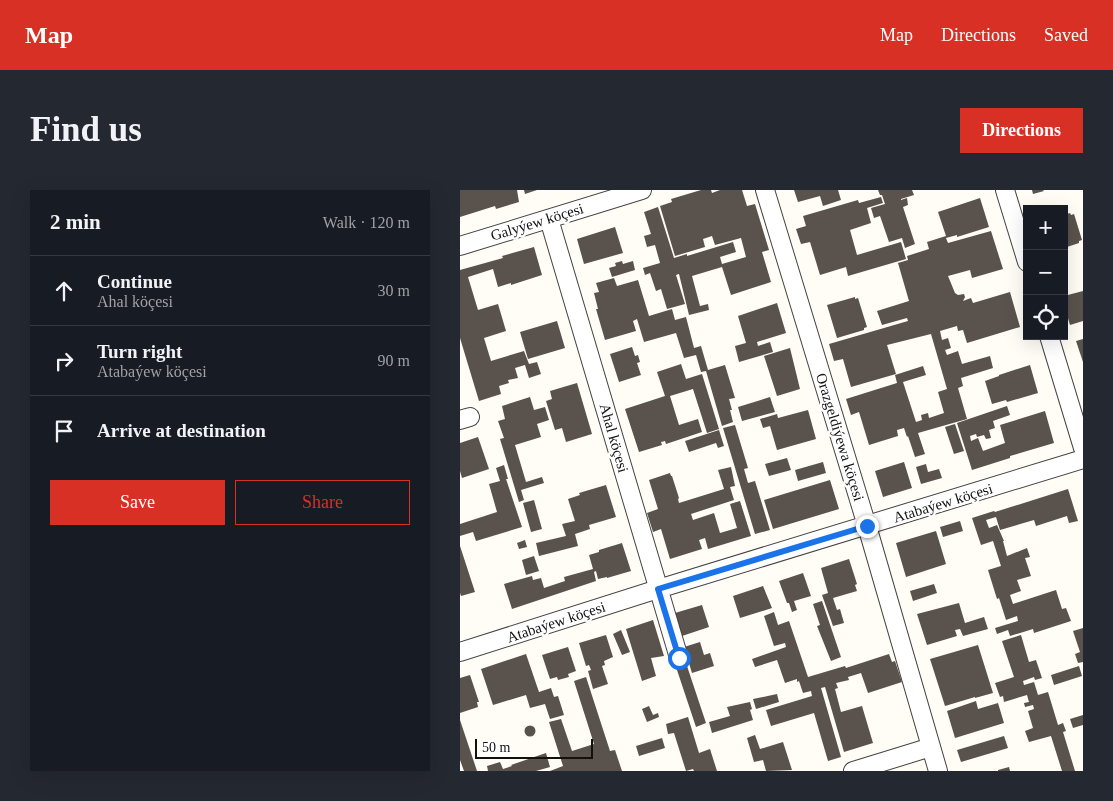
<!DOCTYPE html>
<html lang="en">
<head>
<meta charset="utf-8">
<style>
	body { margin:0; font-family:"Times New Roman",serif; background:#242831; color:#f1f3f6 }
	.controls { position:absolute; right:15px; top:15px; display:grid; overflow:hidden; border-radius:0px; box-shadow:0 5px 20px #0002 }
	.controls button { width:45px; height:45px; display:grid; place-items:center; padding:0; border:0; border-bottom:1px solid #363941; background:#171b24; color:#f1f3f6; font:25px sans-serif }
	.scale { position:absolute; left:15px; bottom:12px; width:118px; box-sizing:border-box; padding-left:5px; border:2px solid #111; border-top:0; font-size:14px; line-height:18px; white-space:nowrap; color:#111; -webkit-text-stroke:4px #fff; paint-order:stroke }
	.stop { position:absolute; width:15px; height:15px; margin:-11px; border:4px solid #1a73e8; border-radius:50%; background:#fff }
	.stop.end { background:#1a73e8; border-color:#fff; box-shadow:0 1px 5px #0008 }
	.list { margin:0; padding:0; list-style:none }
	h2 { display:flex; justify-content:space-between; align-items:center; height:65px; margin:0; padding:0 20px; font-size:21px }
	h2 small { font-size:16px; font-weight:400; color:#9ea1a6 }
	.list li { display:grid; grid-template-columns:32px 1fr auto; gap:15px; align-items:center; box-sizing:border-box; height:70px; padding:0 20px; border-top:1px solid #363941 }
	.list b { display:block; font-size:19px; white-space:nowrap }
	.list p { margin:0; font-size:16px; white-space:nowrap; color:#9ea1a6 }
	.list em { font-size:16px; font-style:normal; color:#9ea1a6 }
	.actions { display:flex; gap:10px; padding:15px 20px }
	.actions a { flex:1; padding:11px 0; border:1px solid #d93025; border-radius:0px; text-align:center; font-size:18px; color:#d93025 }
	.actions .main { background:#d93025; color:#fff }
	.icon { flex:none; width:28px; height:28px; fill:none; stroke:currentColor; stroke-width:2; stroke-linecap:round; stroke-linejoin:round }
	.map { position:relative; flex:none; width:623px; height:581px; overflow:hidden; border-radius:0px }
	header { display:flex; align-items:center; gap:30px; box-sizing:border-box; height:70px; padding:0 25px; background:#d93025; color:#fff }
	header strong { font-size:24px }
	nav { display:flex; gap:28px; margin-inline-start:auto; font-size:18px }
	.intro { display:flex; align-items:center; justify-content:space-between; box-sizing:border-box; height:120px; padding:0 30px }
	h1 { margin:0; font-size:35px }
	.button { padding:12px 22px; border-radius:0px; background:#d93025; color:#fff; font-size:18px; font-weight:700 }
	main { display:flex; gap:30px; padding:0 30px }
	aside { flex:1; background:#171b24; border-radius:0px; box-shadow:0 5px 20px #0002 }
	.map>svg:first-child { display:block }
	.building { fill:#5a524d }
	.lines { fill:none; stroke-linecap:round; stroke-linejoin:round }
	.minor-casing { stroke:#444; stroke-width:20 }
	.minor { stroke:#fff; stroke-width:18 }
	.route { stroke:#1a73e8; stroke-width:6 }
	.labels { text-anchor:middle; stroke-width:5; stroke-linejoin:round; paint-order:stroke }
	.street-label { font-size:15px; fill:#111; stroke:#fff }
</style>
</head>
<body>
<header>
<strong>Map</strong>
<nav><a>Map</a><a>Directions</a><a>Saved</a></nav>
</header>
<div class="intro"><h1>Find us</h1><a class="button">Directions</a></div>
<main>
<aside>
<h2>2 min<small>Walk · 120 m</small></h2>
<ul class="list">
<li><svg class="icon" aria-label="ahead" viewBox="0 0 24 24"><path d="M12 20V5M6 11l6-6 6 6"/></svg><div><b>Continue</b><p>Ahal köçesi</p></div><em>30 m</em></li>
<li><svg class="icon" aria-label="right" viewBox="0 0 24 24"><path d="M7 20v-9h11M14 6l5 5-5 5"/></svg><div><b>Turn right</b><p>Atabaýew köçesi</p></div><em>90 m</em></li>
<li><svg class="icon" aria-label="arrive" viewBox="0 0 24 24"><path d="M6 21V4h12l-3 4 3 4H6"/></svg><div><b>Arrive at destination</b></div></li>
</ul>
<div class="actions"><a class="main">Save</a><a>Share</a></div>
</aside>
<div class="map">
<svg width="623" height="581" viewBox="0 0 623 581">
	<rect width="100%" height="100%" fill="#fffdf5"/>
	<!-- building -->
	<path class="building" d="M 0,0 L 57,0 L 59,12 L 36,19 L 35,16 L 0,27 Z
		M 64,0 L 77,0 L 65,4 Z
		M 241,0 L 251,0 L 252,3 L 260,0 L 282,0 L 287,16 L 295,14 L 309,60 L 302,62 L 311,92 L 271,105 L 262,77 L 232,86 L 240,116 L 248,114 L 249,120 L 229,125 L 219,84 L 216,85 L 225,114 L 207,119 L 201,99 L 196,101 L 190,83 L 185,85 L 183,78 L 200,73 L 195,55 L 187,57 L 184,46 L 191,44 L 184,22 L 198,17 L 214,68 L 227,64 L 227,66 L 273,52 L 276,62 L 260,67 L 262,74 L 286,67 L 281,48 L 255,55 L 252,46 L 243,49 L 245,57 L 215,66 L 200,16 L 212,12 L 211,9 Z
		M 334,0 L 378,0 L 381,10 L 363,16 L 360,6 L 338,12 Z
		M 418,0 L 452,0 L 454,5 L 441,9 L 441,10 L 447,8 L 448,15 L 443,17 L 455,54 L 445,58 L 442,48 L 429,52 L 420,26 L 414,28 L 411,18 L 425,14 L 422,5 L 420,5 Z
		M 572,0 L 583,0 L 584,1 L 573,4 Z
		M 421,7 L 423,13 L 407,18 L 411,33 L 390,40 L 397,65 L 441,52 L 446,69 L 388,86 L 386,77 L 360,85 L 350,52 L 341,54 L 336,39 L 346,36 L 343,26 L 398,10 L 399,13 Z
		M 520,8 L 529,37 L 497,47 L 497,45 L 486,48 L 488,53 L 531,41 L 543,79 L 512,88 L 510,80 L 488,86 L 495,103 L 498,105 L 504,104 L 505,107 L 503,111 L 511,108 L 513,113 L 550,102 L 560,137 L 507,153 L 503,140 L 498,141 L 497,136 L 480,141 L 482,150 L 488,148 L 491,158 L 485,160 L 487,165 L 498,161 L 502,174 L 530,166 L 533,178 L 501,188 L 503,196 L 498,198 L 507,229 L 458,243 L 465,264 L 455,267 L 448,246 L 447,247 L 444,238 L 437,240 L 438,246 L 409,255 L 399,222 L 391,225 L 386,209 L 437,193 L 435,185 L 463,176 L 466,185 L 443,192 L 456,232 L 462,230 L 461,225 L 468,223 L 469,228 L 484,223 L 478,202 L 487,199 L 471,144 L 427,155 L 436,184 L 391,197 L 383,169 L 374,171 L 369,154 L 448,131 L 447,128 L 422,135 L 417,121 L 449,111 L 438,73 L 448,70 L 447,66 L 469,59 L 467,52 L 486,46 L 478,22 Z
		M 610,23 L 611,25 L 614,24 L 622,50 L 619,51 L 619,53 L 604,58 L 604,25 Z
		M 155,37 L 163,63 L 124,74 L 117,49 Z
		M 74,57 L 82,85 L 51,95 L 51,93 L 38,97 L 33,79 L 8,87 L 18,120 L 38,114 L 46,141 L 24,148 L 31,171 L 64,161 L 69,174 L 77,172 L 81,184 L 69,188 L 65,175 L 55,178 L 58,188 L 48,190 L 49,193 L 39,196 L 41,204 L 19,211 L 0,148 L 0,80 L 43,68 L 42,66 Z
		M 162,71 L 163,74 L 173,71 L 175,80 L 152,87 L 149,78 L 156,76 L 155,73 Z
		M 154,88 L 157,96 L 178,90 L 189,126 L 212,119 L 215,130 L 226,127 L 234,158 L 241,156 L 248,180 L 265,175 L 275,208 L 269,209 L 272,220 L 270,220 L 273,232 L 262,236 L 246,181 L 241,182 L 236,165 L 224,168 L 216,143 L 184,152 L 177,129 L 173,131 L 176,141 L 145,150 L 136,119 L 138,119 L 134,103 L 139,102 L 136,93 Z
		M 623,101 L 623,131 L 610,135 L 604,115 L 604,106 Z
		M 395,107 L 395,109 L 398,108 L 407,137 L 404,138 L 404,140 L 377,148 L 367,115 Z
		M 317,113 L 326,143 L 297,152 L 298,156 L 310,152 L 313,162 L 279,172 L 275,156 L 286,153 L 278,126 Z
		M 97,131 L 105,158 L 68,169 L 60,142 Z
		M 623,149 L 623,172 L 616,151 Z
		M 172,157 L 175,166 L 178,165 L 180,172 L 177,173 L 181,185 L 159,192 L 150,164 Z
		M 330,158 L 340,199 L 317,206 L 304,166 Z
		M 221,174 L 226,189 L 242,184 L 259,239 L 247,243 L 233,199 L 210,206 L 219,235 L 238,229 L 242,242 L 206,254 L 205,251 L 201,252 L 202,255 L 179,262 L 165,219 L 205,206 L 197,182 Z
		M 570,175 L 578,203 L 547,212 L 546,210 L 532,214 L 525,191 L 539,186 L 539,185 Z
		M 117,193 L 132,244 L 106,252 L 102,238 L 95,240 L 86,211 L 92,209 L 90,201 Z
		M 70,207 L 74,220 L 85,217 L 89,230 L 77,234 L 81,247 L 55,255 L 66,292 L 82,287 L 84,293 L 61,300 L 64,310 L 59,312 L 40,249 L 44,248 L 38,231 L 45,229 L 42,216 Z
		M 310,207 L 315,222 L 282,231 L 278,217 Z
		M 547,216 L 550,225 L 533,231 L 535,238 L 529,240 L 531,248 L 526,249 L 524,245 L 517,247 L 516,244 L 510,246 L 511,251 L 518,248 L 523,261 L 545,253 L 540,235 L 585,221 L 594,253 L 550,266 L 550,268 L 512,280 L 497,233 Z
		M 348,220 L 356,249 L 317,260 L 310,236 L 303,238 L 300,229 L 317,224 L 318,228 Z
		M 495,234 L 504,261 L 494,264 L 485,237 Z
		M 275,235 L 288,278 L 284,279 L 288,293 L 295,291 L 310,340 L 295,344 L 263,238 Z
		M 259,240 L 264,256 L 258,258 L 256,253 L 229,262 L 225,251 Z
		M 18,247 L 29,279 L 2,288 L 0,281 L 0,253 Z
		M 327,268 L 331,280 L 309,286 L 305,274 Z
		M 363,272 L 366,283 L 338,291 L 335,280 Z
		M 444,272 L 452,298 L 423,307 L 415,281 Z
		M 466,274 L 468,282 L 479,279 L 482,288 L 461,294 L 456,277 Z
		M 44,275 L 48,289 L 46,289 L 62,337 L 16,351 L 13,342 L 0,346 L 0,334 L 37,322 L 29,294 L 40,291 L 36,278 Z
		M 271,277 L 275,296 L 270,297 L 274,310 L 231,324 L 233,330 L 254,323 L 260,343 L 277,338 L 270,314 L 280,311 L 291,346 L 248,359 L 245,348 L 239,350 L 242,359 L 210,369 L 201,339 L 193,342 L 187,323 L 198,319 L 189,290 L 210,283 L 211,286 L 212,286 L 219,308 L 218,309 L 219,313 L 264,299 L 258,280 Z
		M 370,290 L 379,319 L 313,339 L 304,310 Z
		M 146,295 L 156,327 L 129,335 L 130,339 L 115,344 L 118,356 L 79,366 L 76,353 L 106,346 L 102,334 L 115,331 L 108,309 L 120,305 L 119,303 Z
		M 608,299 L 618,331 L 609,333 L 607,326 L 576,336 L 574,330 L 540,340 L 536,327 L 526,330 L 529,338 L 537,335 L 544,351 L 543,351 L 547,366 L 567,358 L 570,367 L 565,368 L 571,386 L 557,390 L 561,401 L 550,405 L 553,414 L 596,400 L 602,419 L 606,418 L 611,431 L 574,443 L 573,439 L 550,446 L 548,440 L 537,444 L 535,438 L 558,431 L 557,426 L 546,430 L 539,408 L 537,409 L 528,380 L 541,376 L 533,351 L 521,355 L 512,328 L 534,321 L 535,322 Z
		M 74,310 L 82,339 L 71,342 L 63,313 Z
		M 500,331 L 503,341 L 483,347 L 480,337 Z
		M 476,341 L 486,374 L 446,387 L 436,353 Z
		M 65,350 L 67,357 L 59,359 L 57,353 Z
		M 162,353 L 171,381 L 147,388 L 147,387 L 138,389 L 136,381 L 134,382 L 136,391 L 52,419 L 44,394 L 72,386 L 73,390 L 81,388 L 84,398 L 105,391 L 104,387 L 133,379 L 129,365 L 139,362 L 139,360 Z
		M 0,356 L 15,402 L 1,406 L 0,403 Z
		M 74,366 L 79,381 L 66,385 L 62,370 Z
		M 389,369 L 397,394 L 395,395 L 397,401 L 373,408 L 377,420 L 380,419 L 384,433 L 373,436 L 362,405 L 368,403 L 361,378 Z
		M 343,383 L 351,406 L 334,411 L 337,420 L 332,422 L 329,413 L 327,413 L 319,391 Z
		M 474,394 L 477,403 L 453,411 L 450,401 Z
		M 303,396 L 312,418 L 280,428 L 273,406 Z
		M 362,411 L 381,467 L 371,471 L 357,436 L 360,435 L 353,414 Z
		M 499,413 L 505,433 L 524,427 L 528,439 L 503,446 L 500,439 L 495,440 L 497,446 L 467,455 L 457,424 Z
		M 242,415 L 249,437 L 222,446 L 215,423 Z
		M 314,422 L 318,435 L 329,431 L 348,487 L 385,476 L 386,478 L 429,464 L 432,472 L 435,471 L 442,492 L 408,503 L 401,483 L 388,487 L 389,490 L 376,493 L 378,498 L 375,499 L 381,522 L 402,516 L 413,553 L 384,562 L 365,497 L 361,498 L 381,567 L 368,571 L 354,523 L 311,536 L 306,520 L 352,506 L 351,501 L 343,503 L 339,491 L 337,492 L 337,489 L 325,493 L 317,470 L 295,477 L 292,469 L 326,457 L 325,453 L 314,456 L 304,426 Z
		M 193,430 L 204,466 L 191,468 L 196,486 L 182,491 L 166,439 Z
		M 623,438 L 623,472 L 618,473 L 615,464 L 620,462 L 613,441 Z
		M 161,440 L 170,462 L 162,465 L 153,444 Z
		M 146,445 L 153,467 L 144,471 L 145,475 L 142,476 L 148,494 L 133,499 L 128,481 L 131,480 L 129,475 L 126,476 L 119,453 Z
		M 561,445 L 569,472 L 576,470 L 582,488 L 575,490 L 574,487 L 563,491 L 564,495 L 574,492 L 578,505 L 588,502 L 598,535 L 603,533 L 606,541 L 603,542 L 615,581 L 602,581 L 591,546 L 569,552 L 565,541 L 573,538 L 568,521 L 574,519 L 573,515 L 565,517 L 564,513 L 569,512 L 567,505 L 544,512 L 543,506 L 540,507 L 535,493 L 554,487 L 542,451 Z
		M 240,452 L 244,465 L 250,463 L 254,476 L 232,483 L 224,457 Z
		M 518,455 L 533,503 L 515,508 L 515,507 L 485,516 L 470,469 Z
		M 108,457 L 116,481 L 108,484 L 109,487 L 98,490 L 97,487 L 90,489 L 82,465 Z
		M 66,464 L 79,502 L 91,498 L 94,507 L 98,506 L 104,525 L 90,529 L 85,514 L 70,518 L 66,505 L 33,515 L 21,479 Z
		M 226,473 L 246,533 L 236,537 L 216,477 Z
		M 619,476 L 622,486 L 594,495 L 591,485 Z
		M 10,485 L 19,512 L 17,512 L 18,517 L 0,523 L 0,488 Z
		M 126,487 L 150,561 L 155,560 L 162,581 L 90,581 L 103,576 L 89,532 L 101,529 L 112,561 L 134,554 L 114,491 Z
		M 317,504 L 319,512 L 296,519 L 293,509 Z
		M 516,511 L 518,519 L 538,513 L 544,533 L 495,548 L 487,521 Z
		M 290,512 L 292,519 L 290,520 L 293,530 L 252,543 L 249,532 L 270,526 L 267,517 Z
		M 189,516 L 193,525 L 198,523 L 199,527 L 187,532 L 182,519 Z
		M 623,525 L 623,535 L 613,538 L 610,529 Z
		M 228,527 L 239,563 L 250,559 L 257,581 L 234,581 L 233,579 L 226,581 L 214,543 L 208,544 L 206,534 Z
		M 0,530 L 17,581 L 4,581 L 0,570 Z
		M64.5 541a5.5 5.5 0 1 1 11 0a5.5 5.5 0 1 1-11 0Z
		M 295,545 L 300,559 L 323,552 L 332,580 L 306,581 L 303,570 L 294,572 L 287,548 Z
		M 544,546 L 548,558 L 501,572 L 497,560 Z
		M 202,548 L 205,558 L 179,566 L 176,556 Z
		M 86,563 L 90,577 L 76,581 L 28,581 L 27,576 L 40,572 L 43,579 L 52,576 L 51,575 Z
		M 549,577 L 550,581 L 538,581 L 538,580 Z"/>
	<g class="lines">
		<defs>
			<path id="minor" d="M 305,0 L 407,336 L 478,581
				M 545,0 L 567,72
				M 89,29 L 219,468
				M 0,56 L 182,0
				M 589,146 L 623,258
				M 0,230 L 10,227
				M 0,462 L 198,399 L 623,269
				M 393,581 L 471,557"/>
		</defs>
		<!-- minor casing -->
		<use href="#minor" class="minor-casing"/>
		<!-- minor -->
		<use href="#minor" class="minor"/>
	</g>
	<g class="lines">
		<!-- route -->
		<path class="route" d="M 219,468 L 198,399 L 407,336"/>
	</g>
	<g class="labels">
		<!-- street labels -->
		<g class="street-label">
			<text transform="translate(77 32) rotate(-17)" y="5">Galyýew köçesi</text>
			<text transform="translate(380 247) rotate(73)" y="5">Orazgeldiýewa köçesi</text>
			<text transform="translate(154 248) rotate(74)" y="5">Ahal köçesi</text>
			<text transform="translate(483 313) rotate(-17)" y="5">Atabaýew köçesi</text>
			<text transform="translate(96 432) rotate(-18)" y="5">Atabaýew köçesi</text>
		</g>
	</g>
</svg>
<div class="controls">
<button>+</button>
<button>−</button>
<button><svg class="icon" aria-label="locate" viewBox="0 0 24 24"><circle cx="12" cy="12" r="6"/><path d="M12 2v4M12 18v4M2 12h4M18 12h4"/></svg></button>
</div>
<div class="scale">50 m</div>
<div class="stop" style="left:219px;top:468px"></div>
<div class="stop end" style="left:407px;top:336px"></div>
</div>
</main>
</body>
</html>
